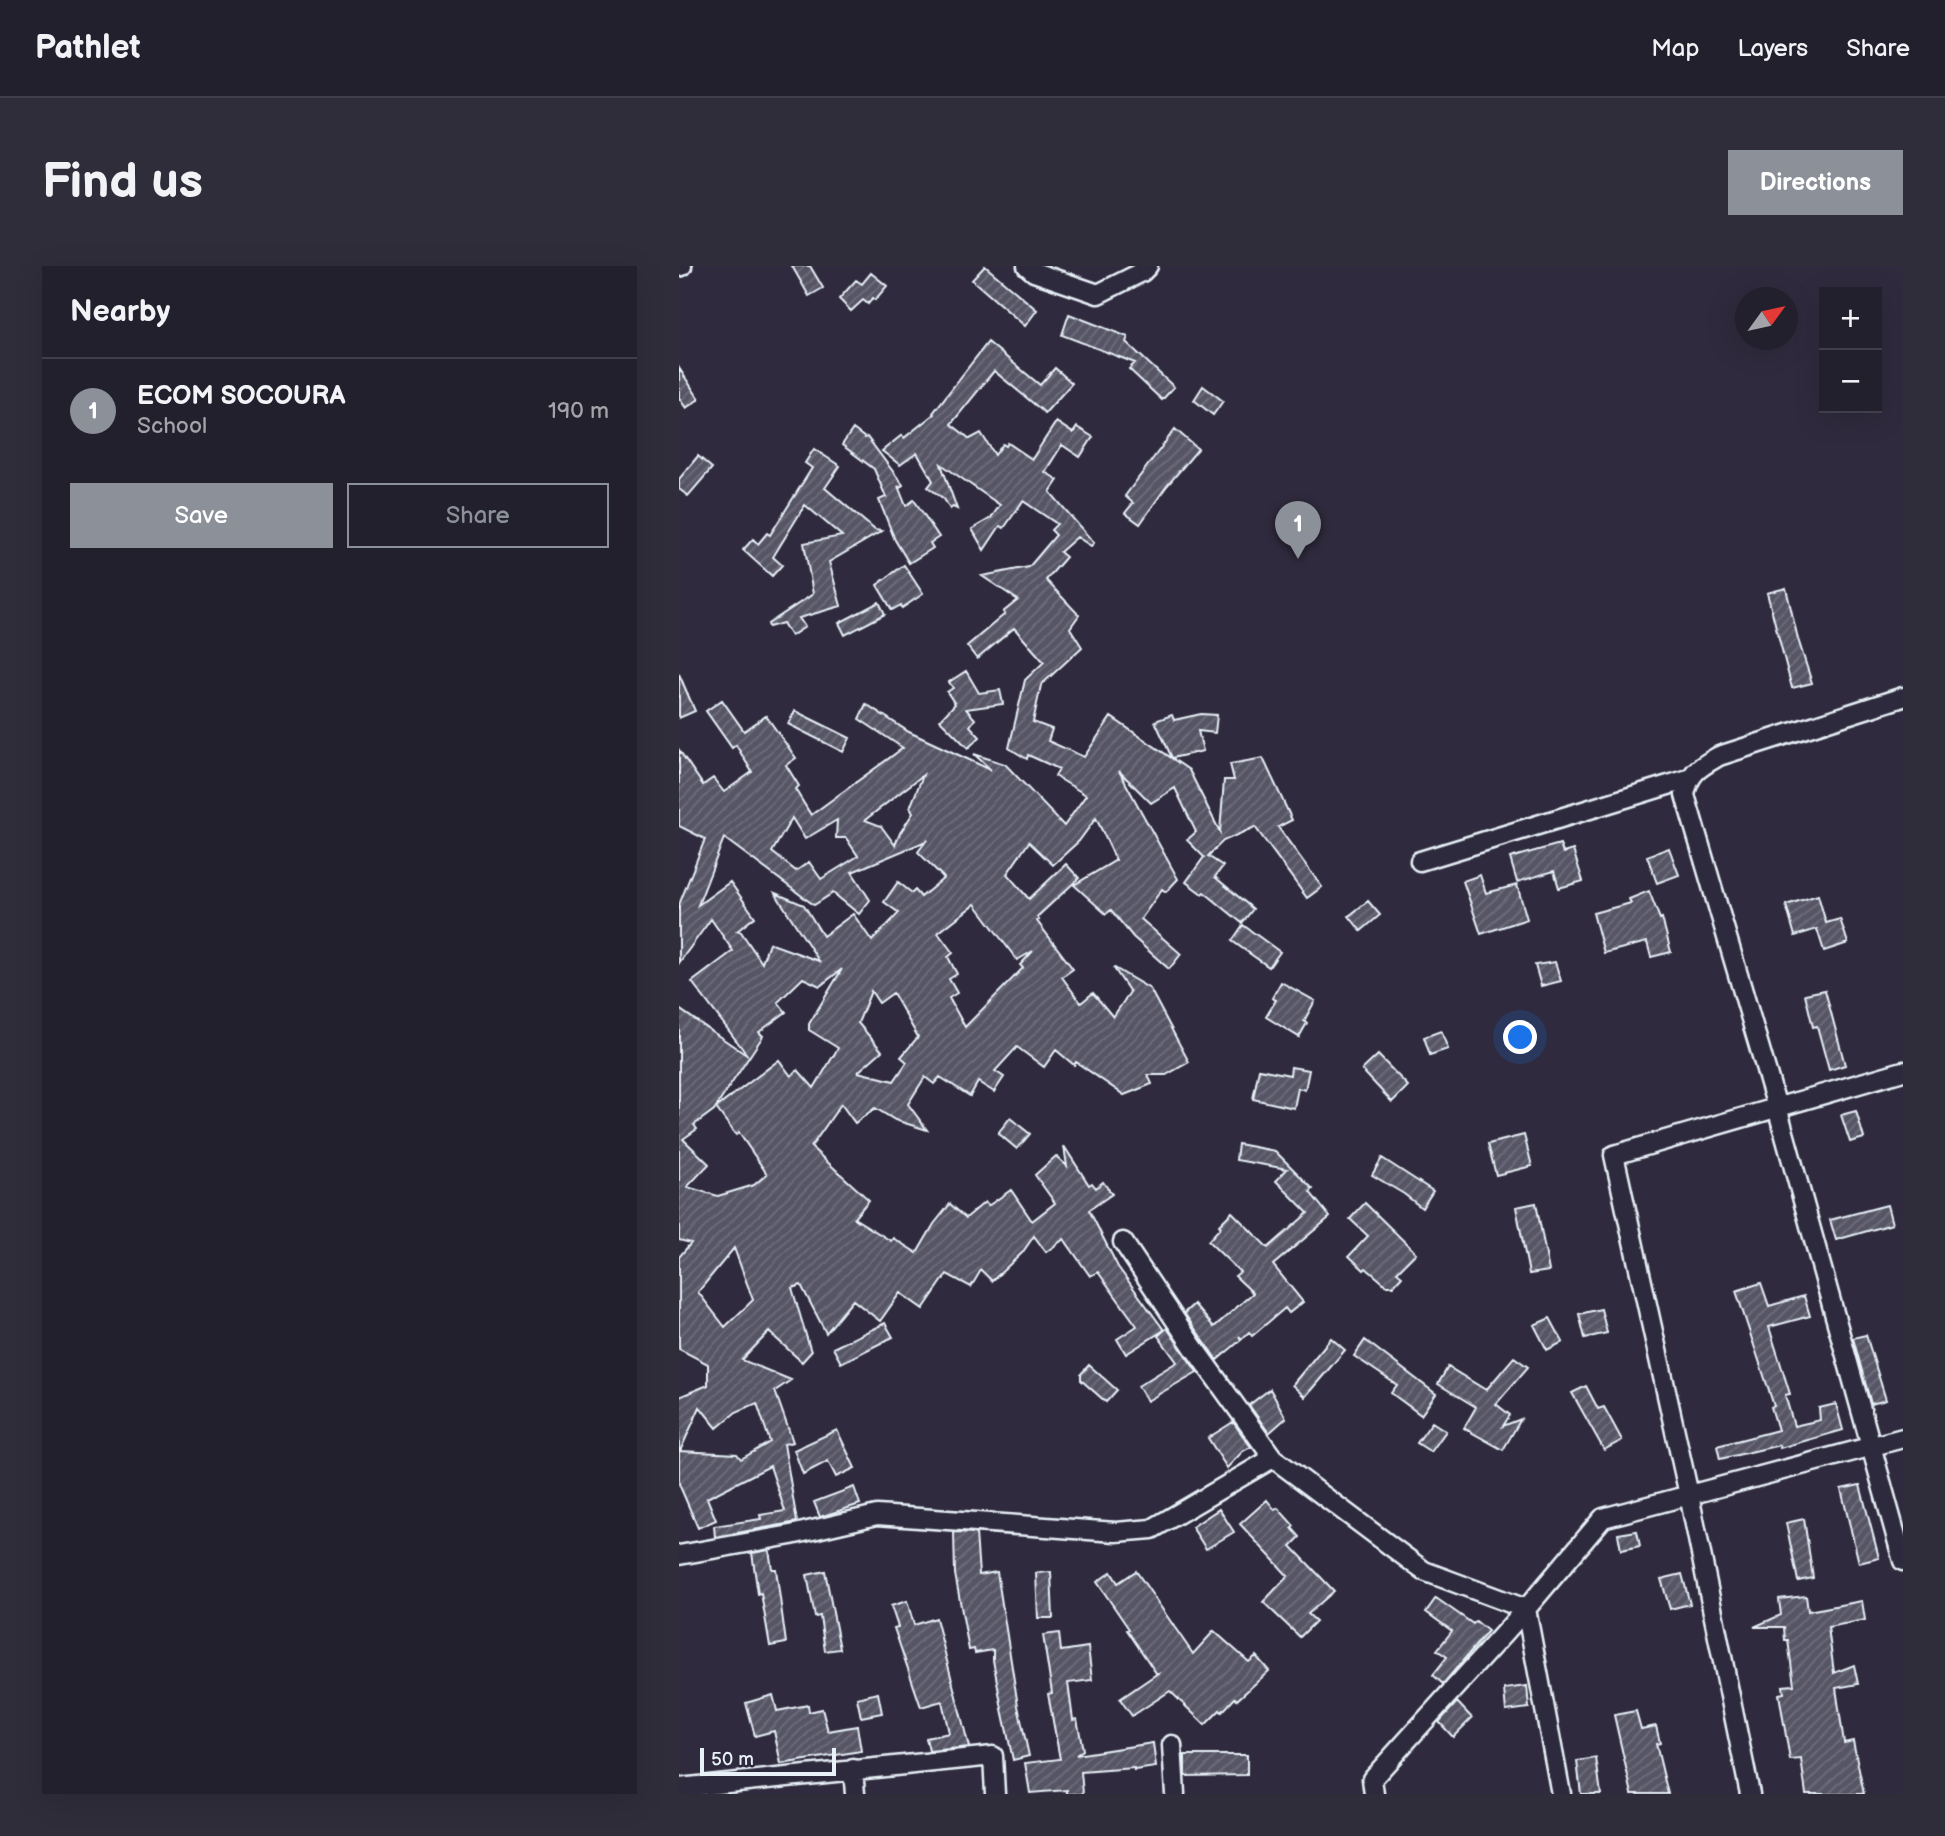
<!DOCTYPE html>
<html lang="en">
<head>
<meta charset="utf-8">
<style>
	body { margin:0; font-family:"Balsamiq Sans",sans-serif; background:#2f2d3a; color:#f1f3f6 }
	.controls { position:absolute; right:21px; top:21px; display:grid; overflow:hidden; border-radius:0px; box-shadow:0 7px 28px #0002 }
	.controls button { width:63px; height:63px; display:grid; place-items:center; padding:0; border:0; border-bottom:2px solid #403e4a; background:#23202e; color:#f1f3f6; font:35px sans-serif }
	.compass { position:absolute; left:1056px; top:21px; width:63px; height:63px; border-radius:50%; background:#23202e; box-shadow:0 7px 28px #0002; rotate:57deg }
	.scale { position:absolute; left:21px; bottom:18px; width:136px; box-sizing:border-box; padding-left:7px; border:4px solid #e8f1f8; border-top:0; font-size:19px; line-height:24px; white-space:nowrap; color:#e8f1f8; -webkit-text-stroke:5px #2f2a3d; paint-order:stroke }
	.you { position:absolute; left:842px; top:772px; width:24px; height:24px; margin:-18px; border:5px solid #fff; border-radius:50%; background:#1a73e8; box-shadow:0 0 0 10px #1a73e833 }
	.badge { display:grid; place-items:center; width:46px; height:46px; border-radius:50%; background:#8c9099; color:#fff; font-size:23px; font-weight:700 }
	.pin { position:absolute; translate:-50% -58px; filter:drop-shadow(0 2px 4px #0008) }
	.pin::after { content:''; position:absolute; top:37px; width:24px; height:21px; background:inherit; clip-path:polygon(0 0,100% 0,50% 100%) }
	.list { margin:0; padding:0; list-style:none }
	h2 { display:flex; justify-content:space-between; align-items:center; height:91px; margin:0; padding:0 28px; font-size:30px }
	h2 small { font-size:23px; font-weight:400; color:#a3a3aa }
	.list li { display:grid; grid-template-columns:46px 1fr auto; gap:21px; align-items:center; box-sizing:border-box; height:105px; padding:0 28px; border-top:2px solid #403e4a }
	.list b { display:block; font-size:26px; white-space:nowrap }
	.list p { margin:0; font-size:23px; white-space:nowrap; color:#a3a3aa }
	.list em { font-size:23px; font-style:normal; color:#a3a3aa }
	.actions { display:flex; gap:14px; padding:21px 28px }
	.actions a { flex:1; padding:16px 0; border:2px solid #8c9099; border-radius:0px; text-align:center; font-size:24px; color:#8c9099 }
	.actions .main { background:#8c9099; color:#fff }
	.map { position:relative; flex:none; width:1224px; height:1528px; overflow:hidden; border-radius:0px }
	header { display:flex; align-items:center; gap:42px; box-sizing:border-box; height:98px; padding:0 35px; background:#23202e; border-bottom:2px solid #403e4a }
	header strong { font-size:33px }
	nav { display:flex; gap:38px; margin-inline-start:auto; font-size:24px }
	.intro { display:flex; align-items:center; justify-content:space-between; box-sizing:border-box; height:168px; padding:0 42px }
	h1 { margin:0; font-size:49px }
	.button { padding:18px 32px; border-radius:0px; background:#8c9099; color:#fff; font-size:24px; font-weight:700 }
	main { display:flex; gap:42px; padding:0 42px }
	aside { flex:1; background:#23202e; border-radius:0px; box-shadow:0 7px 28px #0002 }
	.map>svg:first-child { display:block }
	.building { fill:url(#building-hatch); stroke:#e8f1f8; stroke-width:2; fill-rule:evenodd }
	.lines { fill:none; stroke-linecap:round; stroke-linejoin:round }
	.minor-casing { stroke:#e8f1f8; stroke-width:23 }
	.minor { stroke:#2f2a3d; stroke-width:18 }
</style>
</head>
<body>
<header>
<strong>Pathlet</strong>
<nav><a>Map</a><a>Layers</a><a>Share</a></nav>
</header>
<div class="intro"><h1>Find us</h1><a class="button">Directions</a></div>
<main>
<aside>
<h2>Nearby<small></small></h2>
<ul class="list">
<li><span class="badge">1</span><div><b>ECOM SOCOURA</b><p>School</p></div><em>190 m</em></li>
</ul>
<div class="actions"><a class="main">Save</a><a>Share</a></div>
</aside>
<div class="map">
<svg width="1224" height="1528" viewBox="0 0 1224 1528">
	<defs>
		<pattern id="building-hatch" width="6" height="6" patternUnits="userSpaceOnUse" patternTransform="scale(1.75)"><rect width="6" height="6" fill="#575565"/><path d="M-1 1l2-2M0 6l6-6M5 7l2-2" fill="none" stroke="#6f6e7c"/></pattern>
	</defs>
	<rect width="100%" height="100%" fill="#2f2a3d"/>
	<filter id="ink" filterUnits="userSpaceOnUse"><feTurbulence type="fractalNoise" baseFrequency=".0143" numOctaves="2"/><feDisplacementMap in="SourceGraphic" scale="14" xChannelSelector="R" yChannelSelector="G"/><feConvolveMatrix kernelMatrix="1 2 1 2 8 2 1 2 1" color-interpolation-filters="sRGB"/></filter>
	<g filter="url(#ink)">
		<!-- building -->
		<path class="building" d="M 113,0 L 131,0 L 144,22 L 130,30 Z
			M 306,0 L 358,44 L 346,60 L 293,14 Z
			M 192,7 L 208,20 L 196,34 L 194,32 L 189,38 L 184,34 L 172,45 L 160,33 L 177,14 L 183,18 Z
			M 390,48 L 449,71 L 447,76 L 495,121 L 483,134 L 450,103 L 456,97 L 383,69 Z
			M 309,76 L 361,119 L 376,102 L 393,117 L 366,147 L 315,105 L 272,158 L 291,173 L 302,167 L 316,189 L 324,178 L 327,180 L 329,177 L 353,193 L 377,156 L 394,167 L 398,161 L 414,171 L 401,191 L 383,179 L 366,206 L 379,214 L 371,226 L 415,277 L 412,280 L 398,271 L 381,286 L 387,291 L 367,314 L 400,349 L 391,362 L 403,381 L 362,419 L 354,456 L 373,463 L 369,475 L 405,491 L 432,451 L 510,504 L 541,566 L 545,514 L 555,514 L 551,498 L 584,492 L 613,554 L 599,561 L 643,621 L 628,632 L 576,561 L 544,575 L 529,590 L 544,600 L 536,611 L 574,643 L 563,657 L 525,626 L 523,628 L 507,616 L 525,591 L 508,574 L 517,566 L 496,522 L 472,537 L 440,505 L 499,613 L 487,626 L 483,623 L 462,653 L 502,688 L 490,703 L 454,671 L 432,644 L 427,648 L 395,619 L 437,594 L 417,552 L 400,575 L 374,599 L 350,576 L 328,608 L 350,633 L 387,598 L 400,612 L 358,651 L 360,654 L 358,655 L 394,703 L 383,711 L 402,737 L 414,727 L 434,751 L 451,726 L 434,701 L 471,723 L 510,796 L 487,809 L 469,809 L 473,818 L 445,829 L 397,796 L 395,799 L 377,784 L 365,801 L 338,781 L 316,805 L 325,811 L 315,826 L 299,816 L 291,830 L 261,811 L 255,818 L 246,811 L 229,838 L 248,864 L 216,854 L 196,842 L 176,857 L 162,838 L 132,881 L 190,934 L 175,952 L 212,975 L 214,972 L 238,987 L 255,958 L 271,938 L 287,952 L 306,936 L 309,940 L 332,924 L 353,955 L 376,937 L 356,909 L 377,890 L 388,900 L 385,880 L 410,919 L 413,917 L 417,922 L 424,916 L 433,928 L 410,944 L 439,1001 L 485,1064 L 447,1088 L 438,1073 L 458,1060 L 419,1006 L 411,1010 L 385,973 L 367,986 L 355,970 L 343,987 L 313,1015 L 302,1004 L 292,1021 L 268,1008 L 244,1043 L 221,1027 L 201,1055 L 174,1034 L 147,1067 L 122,1019 L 113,1022 L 132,1086 L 123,1096 L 90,1066 L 63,1094 L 112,1114 L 96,1125 L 114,1176 L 105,1178 L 118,1256 L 36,1271 L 35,1260 L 82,1253 L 81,1249 L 106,1245 L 91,1200 L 28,1232 L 37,1254 L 19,1262 L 0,1218 L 0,1131 L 29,1119 L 29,1098 L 0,1083 L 0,991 L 12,977 L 0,974 L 0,743 L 69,790 L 13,716 L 54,685 L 32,653 L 0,697 L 0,639 L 26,573 L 0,560 L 0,484 L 24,519 L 34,512 L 45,526 L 73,506 L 57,479 L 53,482 L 27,445 L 43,434 L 65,465 L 87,450 L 117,492 L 107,499 L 120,520 L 116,523 L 132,549 L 224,482 L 180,453 L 187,438 L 230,466 L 312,504 L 295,488 L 326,498 L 385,560 L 407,529 L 376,510 L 380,503 L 349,489 L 348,493 L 330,482 L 346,414 L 365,396 L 335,362 L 298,393 L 288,380 L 326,348 L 324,346 L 339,334 L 303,310 L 350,301 L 377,269 L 372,264 L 378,258 L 344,235 L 325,262 L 321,260 L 305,284 L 293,263 L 312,252 L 321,239 L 262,198 L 278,243 L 274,241 L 271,243 L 265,233 L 249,221 L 254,215 L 238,187 L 221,199 L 203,185 L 223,169 L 225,172 L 255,148 L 254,147 ZM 244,509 L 231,542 L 234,547 L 221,567 L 216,579 L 202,560 L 186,554 ZM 113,552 L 126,573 L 158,554 L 157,572 L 167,572 L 179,590 L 142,613 L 130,596 L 117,605 L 93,586 ZM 45,572 L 135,639 L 154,627 L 180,648 L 191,634 L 173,606 L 247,575 L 239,586 L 265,612 L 242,631 L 236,624 L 233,627 L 219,616 L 205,636 L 220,647 L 193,675 L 174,648 L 144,670 L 125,639 L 96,627 L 140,695 L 90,677 L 83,697 L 62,666 L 58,665 L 76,651 L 51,616 L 19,639 ZM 296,638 L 338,694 L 354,685 L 341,699 L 344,702 L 286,761 L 270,732 L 278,727 L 270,713 L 278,708 L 269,691 L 274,687 L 259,667 ZM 163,703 L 130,758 L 130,764 L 159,782 L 135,822 L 119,804 L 112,810 L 100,794 L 37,842 L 57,869 L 60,867 L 88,908 L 75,919 L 39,930 L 8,921 L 30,898 L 4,873 L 18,863 L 15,859 L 35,844 L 84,770 L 80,766 L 107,746 L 99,736 L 124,712 L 141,720 ZM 192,725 L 200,737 L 214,727 L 239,771 L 222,791 L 228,796 L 215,815 L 179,806 L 203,785 L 179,757 ZM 55,982 L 74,1034 L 46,1061 L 19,1026 ZM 78,1137 L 91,1176 L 62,1193 L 58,1188 L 1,1185 L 21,1141 L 38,1162 L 57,1146 Z
			M 0,102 L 20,133 L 7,142 L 0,132 Z
			M 524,120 L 544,135 L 534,149 L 515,134 Z
			M 174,163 L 186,172 L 188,171 L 224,219 L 221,222 L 219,220 L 227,240 L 235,234 L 260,271 L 251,277 L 254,282 L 230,297 L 216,274 L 200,234 L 207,231 L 195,203 L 163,179 Z
			M 496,163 L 519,183 L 487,221 L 461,258 L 446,247 L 454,237 L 446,230 Z
			M 135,183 L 161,200 L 146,222 L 196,264 L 203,265 L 150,296 L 162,340 L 120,352 L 126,361 L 112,370 L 104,357 L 90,361 L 89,358 L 134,328 L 125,277 L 163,270 L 126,239 L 94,291 L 103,299 L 93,310 L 64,284 L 74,273 L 79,278 L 88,267 L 91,269 L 133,202 L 126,197 Z
			M 19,190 L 33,202 L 9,230 L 0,223 L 0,213 Z
			M 225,299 L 244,328 L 223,342 L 222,339 L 213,344 L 198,319 Z
			M 1107,322 L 1119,373 L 1133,417 L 1113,422 L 1088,327 Z
			M 200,336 L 206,348 L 166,369 L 160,357 Z
			M 287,405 L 300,427 L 321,424 L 324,438 L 287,443 L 296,453 L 291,460 L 301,471 L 289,482 L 261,454 L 276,438 L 268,426 L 274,422 L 270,416 Z
			M 0,408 L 16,445 L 0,452 Z
			M 116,445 L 171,472 L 164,486 L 109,458 Z
			M 522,448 L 538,449 L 536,467 L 519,465 L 524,485 L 493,492 L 476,455 L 493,449 L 495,454 Z
			M 881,578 L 884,587 L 894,584 L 904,615 L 880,622 L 875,605 L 838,616 L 831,592 Z
			M 990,582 L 1000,609 L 978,617 L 968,590 Z
			M 801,609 L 807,627 L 838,619 L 848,653 L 802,668 L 784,615 Z
			M 970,625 L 981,653 L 983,652 L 992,686 L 972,691 L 968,676 L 925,687 L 914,647 L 952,637 L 950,633 Z
			M 1139,629 L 1147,657 L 1161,653 L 1169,677 L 1145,685 L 1138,663 L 1116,670 L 1107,639 Z
			M 689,635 L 701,649 L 682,665 L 670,650 Z
			M 564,659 L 601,686 L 590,701 L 553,675 Z
			M 876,696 L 882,715 L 862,720 L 856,699 Z
			M 602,716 L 636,735 L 625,755 L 628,757 L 620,771 L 587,751 L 597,734 L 593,732 Z
			M 1146,724 L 1166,799 L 1150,804 L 1138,760 L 1134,761 L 1126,728 Z
			M 762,765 L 769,783 L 751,789 L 745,771 Z
			M 699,789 L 729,820 L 713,836 L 683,804 Z
			M 612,801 L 630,804 L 626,824 L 619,822 L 615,842 L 574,833 L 580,803 L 611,809 Z
			M 1177,845 L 1185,872 L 1171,876 L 1162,849 Z
			M 331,852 L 351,868 L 338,883 L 319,867 Z
			M 845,869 L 853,900 L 817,909 L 809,878 Z
			M 559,878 L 596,885 L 634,923 L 631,926 L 651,951 L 594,999 L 624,1036 L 610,1047 L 606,1042 L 573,1070 L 570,1066 L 563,1073 L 560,1070 L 562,1074 L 538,1094 L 505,1047 L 515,1038 L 535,1061 L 574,1027 L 556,1010 L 561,1006 L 529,975 L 542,961 L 540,959 L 553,946 L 589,982 L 629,947 L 597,915 L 608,903 L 557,894 Z
			M 703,892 L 754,925 L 743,942 L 725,928 L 693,909 Z
			M 686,937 L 737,987 L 718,1006 L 723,1010 L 714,1020 L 708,1020 L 687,1002 L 685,1004 L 670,990 L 689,970 L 671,953 Z
			M 857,937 L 870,1005 L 850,1008 L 837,941 Z
			M 1208,939 L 1213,958 L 1157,974 L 1151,954 Z
			M 1082,1017 L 1090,1040 L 1125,1030 L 1131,1050 L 1090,1061 L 1111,1128 L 1106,1129 L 1115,1160 L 1141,1154 L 1140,1142 L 1157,1138 L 1164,1164 L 1101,1182 L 1101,1179 L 1041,1193 L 1038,1180 L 1099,1164 L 1092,1141 L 1095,1140 L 1057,1025 Z
			M 922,1043 L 928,1067 L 906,1072 L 900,1048 Z
			M 871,1052 L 884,1076 L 868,1084 L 855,1059 Z
			M 206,1057 L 214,1071 L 162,1097 L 154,1082 Z
			M 488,1062 L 518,1106 L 468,1135 L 459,1120 L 498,1096 L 479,1070 Z
			M 1187,1069 L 1207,1134 L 1192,1138 L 1174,1072 Z
			M 652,1072 L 666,1084 L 626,1131 L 613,1119 Z
			M 686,1074 L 757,1128 L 742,1149 L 712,1127 L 718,1119 L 675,1090 Z
			M 835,1091 L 849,1101 L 817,1138 L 831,1149 L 824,1160 L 842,1153 L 824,1184 L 785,1162 L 797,1141 L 759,1118 L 769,1101 L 807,1124 Z
			M 410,1099 L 438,1124 L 427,1136 L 402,1114 L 402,1108 Z
			M 907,1120 L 919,1143 L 925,1141 L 943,1174 L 925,1184 L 893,1127 Z
			M 591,1123 L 607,1152 L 590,1167 L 570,1139 Z
			M 554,1156 L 572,1181 L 564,1185 L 548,1202 L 529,1172 Z
			M 753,1156 L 767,1165 L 752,1186 L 738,1177 Z
			M 158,1164 L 176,1202 L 157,1211 L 149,1195 L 124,1208 L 115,1184 Z
			M 1181,1219 L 1200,1292 L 1180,1297 L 1162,1223 Z
			M 175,1221 L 181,1238 L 141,1251 L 135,1236 Z
			M 588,1234 L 596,1244 L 599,1242 L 615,1260 L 613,1262 L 621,1271 L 612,1280 L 655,1325 L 629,1348 L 637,1355 L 621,1371 L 584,1336 L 609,1310 L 561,1258 Z
			M 540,1243 L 555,1266 L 527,1283 L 513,1261 Z
			M 1125,1253 L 1134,1312 L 1119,1315 L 1107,1257 Z
			M 958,1265 L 961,1280 L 942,1284 L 939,1268 Z
			M 275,1266 L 297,1267 L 300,1309 L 318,1306 L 339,1440 L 350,1490 L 334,1494 L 323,1443 L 314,1394 L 314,1384 L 296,1387 L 295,1383 L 290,1384 L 276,1308 Z
			M 90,1284 L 93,1303 L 97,1303 L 107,1377 L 91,1380 L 82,1327 L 79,1328 L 73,1287 Z
			M 146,1305 L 161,1383 L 146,1385 L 141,1350 L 136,1351 L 128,1309 Z
			M 457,1305 L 514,1388 L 535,1365 L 570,1396 L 577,1390 L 590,1405 L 558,1434 L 556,1432 L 543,1446 L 541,1444 L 526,1459 L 491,1425 L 453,1450 L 441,1433 L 479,1407 L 477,1407 L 448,1364 L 450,1363 L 418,1316 L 432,1306 L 439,1317 Z
			M 372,1306 L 374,1352 L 359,1352 L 357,1307 Z
			M 1003,1308 L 1011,1338 L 991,1343 L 982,1313 Z
			M 1127,1330 L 1129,1345 L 1183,1335 L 1186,1354 L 1149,1361 L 1155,1407 L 1175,1399 L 1179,1418 L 1157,1422 L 1165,1477 L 1174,1475 L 1185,1528 L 1127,1528 L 1122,1493 L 1111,1494 L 1100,1428 L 1105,1427 L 1104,1420 L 1115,1419 L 1109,1374 L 1106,1374 L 1105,1361 L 1075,1361 L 1102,1349 L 1100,1333 Z
			M 757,1332 L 794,1358 L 797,1355 L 809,1365 L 764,1418 L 754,1409 L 768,1391 L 758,1384 L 773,1365 L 747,1346 Z
			M 228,1335 L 235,1359 L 257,1352 L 290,1481 L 250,1485 L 247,1472 L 270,1467 L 263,1435 L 242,1441 L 215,1362 L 219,1361 L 212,1340 Z
			M 380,1367 L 382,1385 L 409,1381 L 413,1414 L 389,1417 L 394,1454 L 398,1453 L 404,1484 L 397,1489 L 474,1477 L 477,1501 L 455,1504 L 455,1502 L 402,1506 L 404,1528 L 388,1528 L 388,1524 L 351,1527 L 346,1497 L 381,1493 L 369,1428 L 373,1427 L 364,1369 Z
			M 848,1420 L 850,1442 L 827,1445 L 825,1423 Z
			M 199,1427 L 203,1447 L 182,1451 L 178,1432 Z
			M 94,1429 L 98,1445 L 129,1439 L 130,1446 L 143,1443 L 149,1465 L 178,1460 L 182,1485 L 102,1498 L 95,1465 L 76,1470 L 67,1437 Z
			M 778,1436 L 793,1452 L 774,1471 L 760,1456 Z
			M 957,1445 L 962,1463 L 977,1460 L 981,1477 L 977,1478 L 989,1528 L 953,1528 L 935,1449 Z
			M 506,1489 L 568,1489 L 568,1509 L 506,1510 Z
			M 917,1492 L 922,1528 L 902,1528 L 898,1495 Z"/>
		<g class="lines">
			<defs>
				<path id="minor" d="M 348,0 L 355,6 L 419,28 L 463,6 L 469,0
					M 0,1 L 3,0
					M 1224,431 L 1040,490 C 1021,501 1010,506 1006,529 L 1098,841 L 1224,1295
					M 741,595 L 1009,513
					M 444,976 L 515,1082 L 594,1192 L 745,1305 L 847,1343 L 693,1513 L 695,1528
					M 0,1289 L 112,1269 L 198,1249 L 437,1266 L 473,1263 L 594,1192
					M 493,1479 L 496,1528
					M 174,1503 L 176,1528
					M 0,1522 L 314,1490 L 316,1528
					M 882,1528 L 847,1343 L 924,1252 L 1224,1172
					M 1071,1528 L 1010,1229 L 935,889 L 1224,805"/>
			</defs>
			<!-- minor casing -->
			<use href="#minor" class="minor-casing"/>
			<!-- minor -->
			<use href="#minor" class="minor"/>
		</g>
	</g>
</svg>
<div class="controls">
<button>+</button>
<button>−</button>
</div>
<svg class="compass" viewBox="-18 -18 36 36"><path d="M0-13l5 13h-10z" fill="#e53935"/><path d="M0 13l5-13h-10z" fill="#a3a3aa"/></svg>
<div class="scale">50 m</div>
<div class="you"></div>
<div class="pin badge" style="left:619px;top:293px">1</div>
</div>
</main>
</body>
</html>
